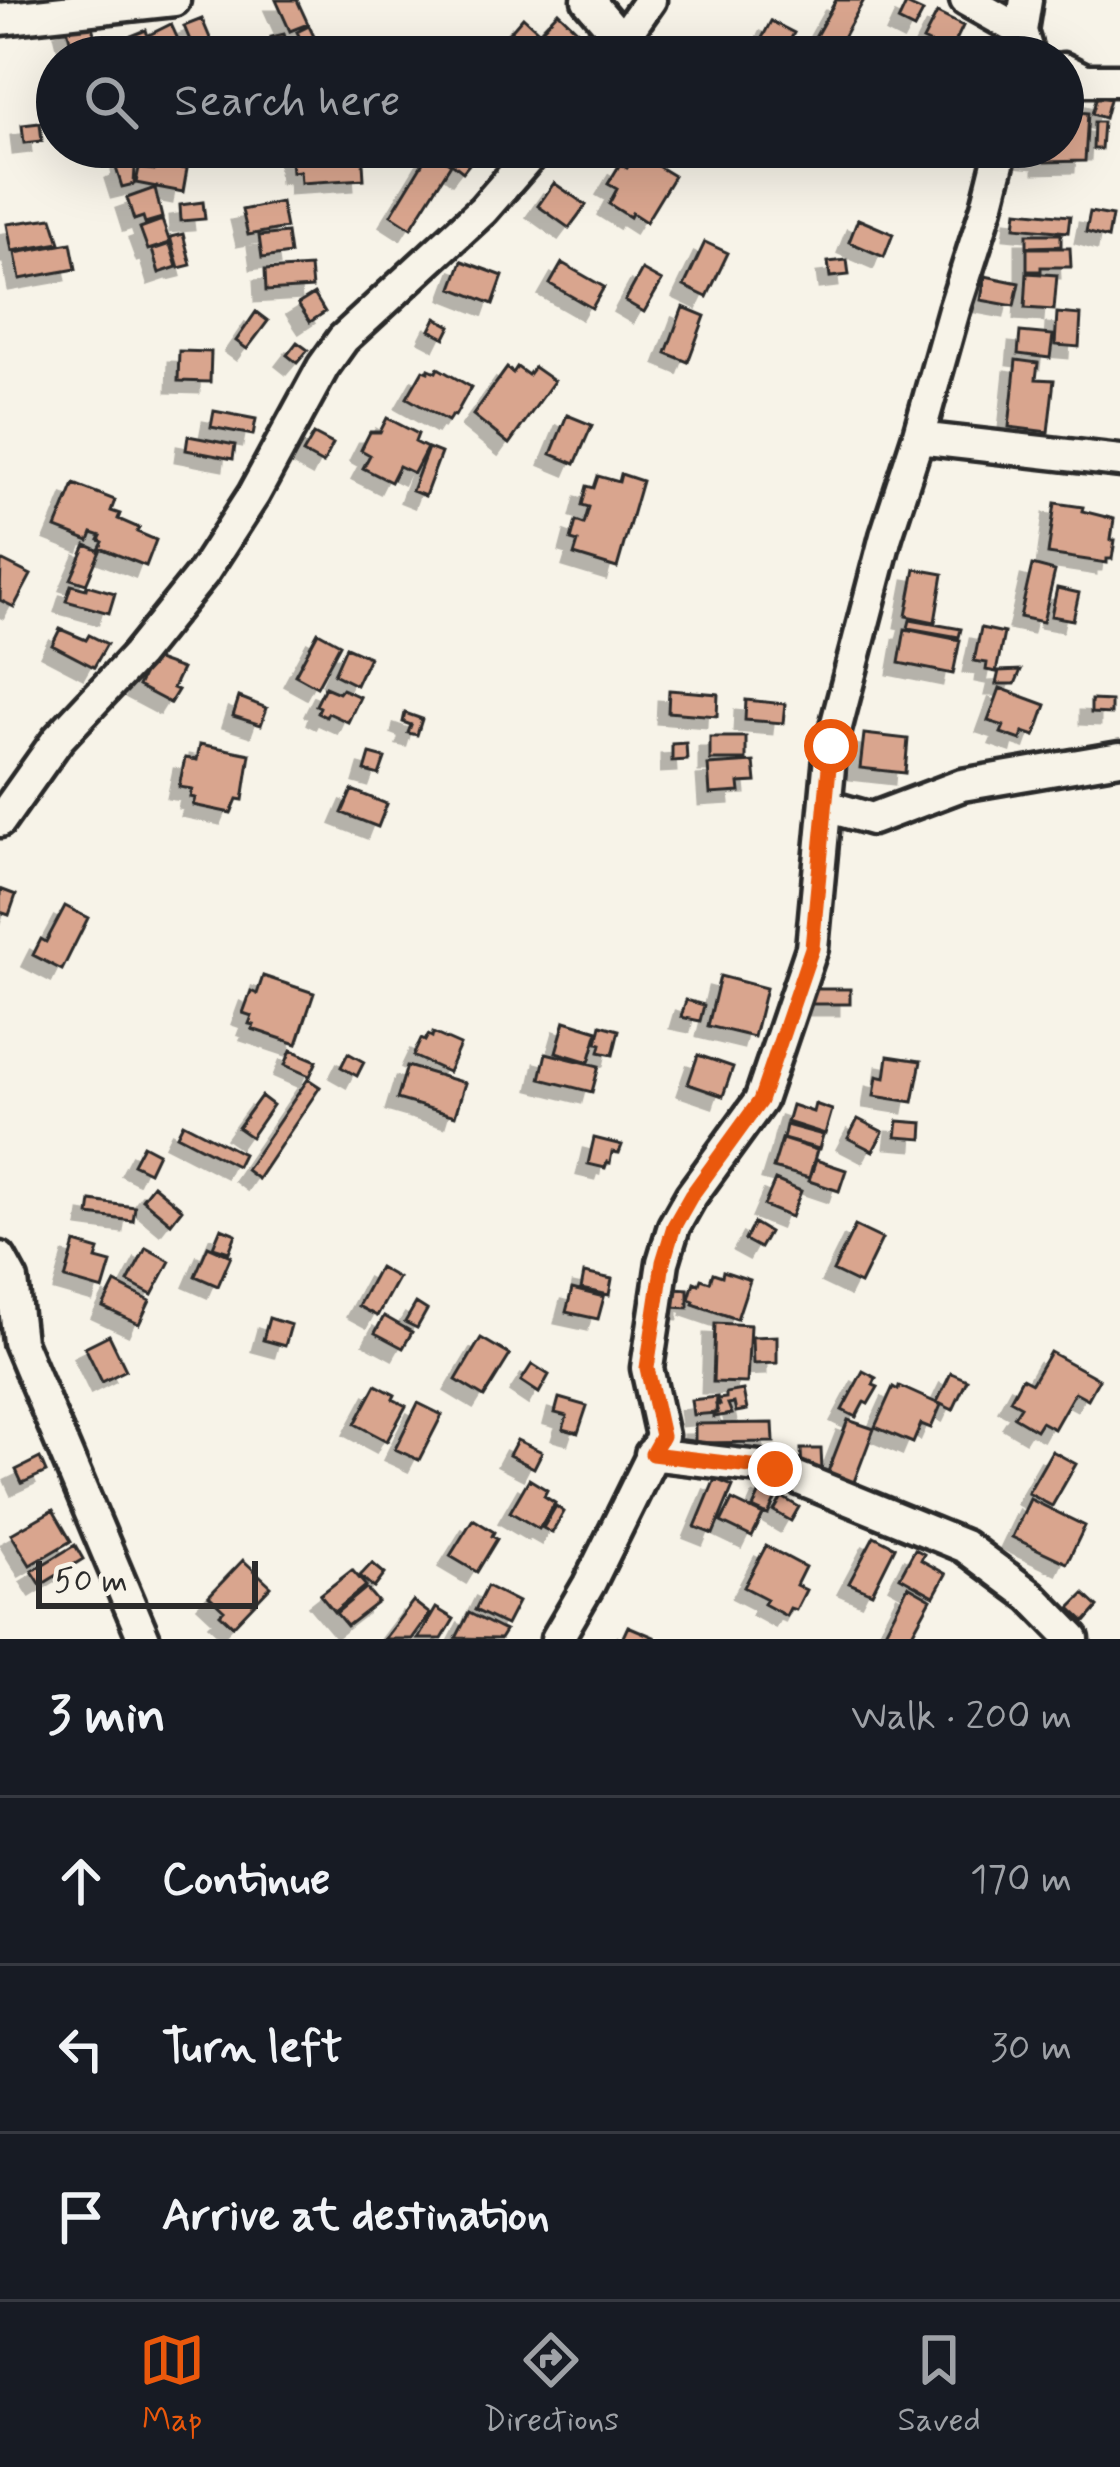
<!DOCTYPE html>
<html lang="en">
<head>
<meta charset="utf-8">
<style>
	body { margin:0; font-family:Mynerve,sans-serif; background:#20242c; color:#f1f3f6 }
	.scale { position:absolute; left:36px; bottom:30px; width:222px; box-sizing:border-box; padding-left:12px; border:6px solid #2b2b2b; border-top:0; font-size:33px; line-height:42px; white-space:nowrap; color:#2b2b2b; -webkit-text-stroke:9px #f7f3e8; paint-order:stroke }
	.stop { position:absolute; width:36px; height:36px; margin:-27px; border:9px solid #ea580c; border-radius:50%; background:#fff }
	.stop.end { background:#ea580c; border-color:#fff; box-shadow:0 3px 12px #0008 }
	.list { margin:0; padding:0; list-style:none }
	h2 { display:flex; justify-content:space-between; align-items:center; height:156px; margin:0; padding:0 48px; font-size:51px }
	h2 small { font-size:39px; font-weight:400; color:#9ea1a6 }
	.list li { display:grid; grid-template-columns:78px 1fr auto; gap:36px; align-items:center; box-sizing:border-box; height:168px; padding:0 48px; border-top:3px solid #363941 }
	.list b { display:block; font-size:45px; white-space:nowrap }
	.list em { font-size:39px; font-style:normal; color:#9ea1a6 }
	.icon { flex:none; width:66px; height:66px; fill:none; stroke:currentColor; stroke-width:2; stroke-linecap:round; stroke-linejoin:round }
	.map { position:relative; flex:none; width:1120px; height:1639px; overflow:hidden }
	.search { position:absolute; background:#171b24; box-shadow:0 12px 48px #0002; left:36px; right:36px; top:36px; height:132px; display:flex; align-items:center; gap:30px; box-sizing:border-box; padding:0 42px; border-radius:66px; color:#9ea1a6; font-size:45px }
	.sheet { height:660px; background:#171b24 }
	nav { display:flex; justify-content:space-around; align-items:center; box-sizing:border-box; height:168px; border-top:3px solid #363941; background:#171b24; font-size:33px; color:#9ea1a6 }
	nav a { display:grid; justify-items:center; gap:6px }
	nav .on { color:#ea580c }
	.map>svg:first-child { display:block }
	.building { fill:#d9a58e; stroke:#2b2b2b; stroke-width:3; filter:url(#shadow) }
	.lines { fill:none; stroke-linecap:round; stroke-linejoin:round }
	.minor-casing { stroke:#2b2b2b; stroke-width:39 }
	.minor { stroke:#f7f3e8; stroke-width:30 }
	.route { stroke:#ea580c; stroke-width:15 }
</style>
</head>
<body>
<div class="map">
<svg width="1120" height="1639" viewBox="0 0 1120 1639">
	<defs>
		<filter id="shadow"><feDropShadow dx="-11" dy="11" stdDeviation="0" flood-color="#0004"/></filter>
	</defs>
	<rect width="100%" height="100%" fill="#f7f3e8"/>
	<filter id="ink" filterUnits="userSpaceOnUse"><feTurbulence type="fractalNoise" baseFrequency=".00833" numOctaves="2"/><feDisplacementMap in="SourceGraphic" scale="24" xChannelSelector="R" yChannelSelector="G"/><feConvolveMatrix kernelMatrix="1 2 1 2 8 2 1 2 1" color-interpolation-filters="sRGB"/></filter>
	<g filter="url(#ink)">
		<!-- building -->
		<path class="building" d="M 276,0 L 297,0 L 308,24 L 290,31 Z
			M 836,0 L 864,0 L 832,57 L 815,57 L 807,52 Z
			M 906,4 L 923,12 L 914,29 L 898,21 Z
			M 558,12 L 583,36 L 567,53 L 542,29 Z
			M 937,13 L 963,26 L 950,53 L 923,40 Z
			M 523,17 L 544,36 L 532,51 L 525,45 L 516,55 L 502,41 Z
			M 90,18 L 100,57 L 74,57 L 66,24 Z
			M 202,19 L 212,43 L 194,50 L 184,26 Z
			M 771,21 L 794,33 L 781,57 L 752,57 Z
			M 171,24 L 186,57 L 159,57 L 149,35 Z
			M 309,26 L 318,45 L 306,50 L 297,32 Z
			M 146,30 L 152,50 L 147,50 L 148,57 L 129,57 L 124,39 Z
			M 284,34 L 291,56 L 265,57 L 262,48 L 273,45 L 271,37 Z
			M 1097,96 L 1110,99 L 1105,118 L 1092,114 Z
			M 1063,111 L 1088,113 L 1085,161 L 1045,162 L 1045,157 L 1021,155 L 1022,147 L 1063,147 Z
			M 1094,122 L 1103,122 L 1101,149 L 1093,149 Z
			M 40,123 L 42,141 L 24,143 L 22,125 Z
			M 298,147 L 334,147 L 335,159 L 342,159 L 341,147 L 362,147 L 364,179 L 301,183 L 300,171 L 292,172 L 290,149 Z
			M 431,147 L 468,147 L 477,154 L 463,172 Z
			M 634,147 L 675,147 L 670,155 L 666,152 L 659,163 Z
			M 430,151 L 451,164 L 411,228 L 391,215 Z
			M 136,152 L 134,184 L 122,187 L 116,168 L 124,165 L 122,154 Z
			M 636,153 L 674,176 L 646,222 L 632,213 L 630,217 L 609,204 L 617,189 L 608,184 L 620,164 L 627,168 Z
			M 156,164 L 187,169 L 183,192 L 136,183 L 139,168 L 155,170 Z
			M 554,183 L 586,205 L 569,228 L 538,206 Z
			M 155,188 L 162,218 L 145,223 L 143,217 L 134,220 L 127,198 Z
			M 203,202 L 205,219 L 181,221 L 180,205 Z
			M 281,202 L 286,228 L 248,235 L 242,210 Z
			M 1017,211 L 1070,216 L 1068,232 L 1015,227 Z
			M 1090,212 L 1112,216 L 1108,238 L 1086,232 Z
			M 52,218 L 60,243 L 12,251 L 7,224 Z
			M 858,219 L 893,234 L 884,257 L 849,242 Z
			M 162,220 L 170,243 L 148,250 L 140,228 Z
			M 287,233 L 290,254 L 262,258 L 259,236 Z
			M 183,234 L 191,265 L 179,268 L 170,237 Z
			M 1027,234 L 1061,234 L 1061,246 L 1027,247 Z
			M 705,242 L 728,253 L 707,297 L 684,286 Z
			M 71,243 L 76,269 L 20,279 L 15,253 Z
			M 170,244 L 177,267 L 159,273 L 152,250 Z
			M 1027,248 L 1070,248 L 1071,267 L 1041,267 L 1041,271 L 1027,271 Z
			M 847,260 L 849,275 L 830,277 L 828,262 Z
			M 462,261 L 503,276 L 493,304 L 452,288 Z
			M 562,263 L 604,287 L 592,308 L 550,284 Z
			M 310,267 L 312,288 L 266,291 L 265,270 Z
			M 642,270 L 662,281 L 644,312 L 625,301 Z
			M 1027,273 L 1057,275 L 1054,310 L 1025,308 Z
			M 985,276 L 1019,283 L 1014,306 L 981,300 Z
			M 314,294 L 325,312 L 310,322 L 298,304 Z
			M 683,307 L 705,316 L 688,362 L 666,353 Z
			M 256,312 L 268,321 L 247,349 L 236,341 Z
			M 1057,313 L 1081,315 L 1079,347 L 1055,345 Z
			M 436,318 L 451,326 L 445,338 L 430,330 Z
			M 1020,332 L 1053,335 L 1050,358 L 1018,354 Z
			M 297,342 L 308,350 L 297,363 L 287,355 Z
			M 179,351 L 211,352 L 210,382 L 178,381 Z
			M 1016,360 L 1038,363 L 1036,379 L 1054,380 L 1048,432 L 1009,427 Z
			M 517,367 L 528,375 L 534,367 L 554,381 L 509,444 L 473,415 L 507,368 L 513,373 Z
			M 438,368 L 471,387 L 455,416 L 452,415 L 448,421 L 407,398 L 423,370 L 428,372 L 429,369 L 436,372 Z
			M 214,411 L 256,419 L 253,435 L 211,427 Z
			M 567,415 L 592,425 L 575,464 L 551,454 Z
			M 387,418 L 418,434 L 415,442 L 427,448 L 414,473 L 399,466 L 391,482 L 363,468 L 370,455 L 361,450 L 370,432 L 380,432 Z
			M 314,434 L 333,444 L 323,464 L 303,453 Z
			M 188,436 L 235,445 L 233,459 L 186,450 Z
			M 428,448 L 441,453 L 425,496 L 412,491 Z
			M 621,474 L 642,481 L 617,568 L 574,555 L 578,542 L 571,540 L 576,521 L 584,524 L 589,507 L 582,505 L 587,486 L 594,488 L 598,476 L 619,482 Z
			M 74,484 L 115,500 L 111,511 L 120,514 L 118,519 L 139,528 L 137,532 L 156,540 L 146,566 L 100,548 L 103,542 L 99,540 L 101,536 L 92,533 L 89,541 L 56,528 Z
			M 1055,503 L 1083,507 L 1082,511 L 1114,519 L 1111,540 L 1115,540 L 1112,559 L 1107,559 L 1107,563 L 1048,554 Z
			M 86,545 L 100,551 L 86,584 L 71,579 Z
			M 1,560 L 31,575 L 14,607 L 0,600 Z
			M 1032,565 L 1055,571 L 1043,622 L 1020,617 Z
			M 915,569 L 943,574 L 935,622 L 906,616 Z
			M 71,585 L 86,589 L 87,585 L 115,593 L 109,613 L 66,601 Z
			M 1057,588 L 1079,593 L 1073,620 L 1051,616 Z
			M 910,620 L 961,629 L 959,637 L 908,628 Z
			M 981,628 L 1004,633 L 996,672 L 986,670 L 987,663 L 974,661 Z
			M 60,629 L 86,640 L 89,635 L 107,644 L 94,667 L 52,645 Z
			M 905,629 L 960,640 L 953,674 L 899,663 Z
			M 318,632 L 340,644 L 317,687 L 295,675 Z
			M 346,647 L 369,657 L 356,685 L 334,674 Z
			M 151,658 L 182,669 L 173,688 L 178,690 L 170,703 L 138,686 Z
			M 1021,670 L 1015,684 L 996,684 L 999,671 Z
			M 325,687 L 339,693 L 342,689 L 360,697 L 348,722 L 328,713 L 326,717 L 318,713 L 320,707 L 316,705 Z
			M 1000,688 L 1046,705 L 1035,736 L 1023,732 L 1021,740 L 1001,733 L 1004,726 L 988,721 Z
			M 669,690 L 718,694 L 717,716 L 668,712 Z
			M 239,697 L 267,708 L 261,725 L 233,716 Z
			M 746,700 L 785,704 L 783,723 L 745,720 Z
			M 1091,700 L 1111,701 L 1111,714 L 1091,713 Z
			M 405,713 L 422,719 L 417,735 L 408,733 L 411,725 L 403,722 Z
			M 864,734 L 908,739 L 905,773 L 860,768 Z
			M 710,737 L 746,737 L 746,760 L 710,760 Z
			M 686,743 L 687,760 L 672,761 L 672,744 Z
			M 200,744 L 250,754 L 243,800 L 237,799 L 231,813 L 193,805 L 195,798 L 190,797 L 192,789 L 179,787 L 185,758 L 197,760 Z
			M 370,754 L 385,758 L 379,775 L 365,771 Z
			M 754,762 L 756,782 L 739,783 L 740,792 L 710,794 L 708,765 Z
			M 352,790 L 387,804 L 378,827 L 342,813 Z
			M 0,889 L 16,895 L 9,915 L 0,912 Z
			M 65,906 L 88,918 L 62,970 L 33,955 L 41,939 L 46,942 Z
			M 263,976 L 314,993 L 297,1044 L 252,1029 L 254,1025 L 249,1024 L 252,1016 L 243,1013 L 251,991 L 257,994 Z
			M 720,976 L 766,988 L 754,1037 L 708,1026 Z
			M 812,989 L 850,989 L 850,1004 L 812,1004 Z
			M 686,1000 L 704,1005 L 700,1021 L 681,1017 Z
			M 565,1021 L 598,1031 L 589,1062 L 556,1052 Z
			M 601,1025 L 619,1030 L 613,1055 L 599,1052 L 601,1044 L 597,1043 Z
			M 433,1033 L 460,1045 L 448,1072 L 413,1056 L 421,1039 L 425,1041 L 428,1035 L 432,1037 Z
			M 291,1050 L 317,1061 L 310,1076 L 285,1065 Z
			M 348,1053 L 364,1062 L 357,1076 L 341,1067 Z
			M 546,1053 L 599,1066 L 592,1092 L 540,1079 Z
			M 698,1055 L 733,1067 L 723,1096 L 688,1084 Z
			M 888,1056 L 921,1061 L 913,1102 L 874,1096 L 877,1076 L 885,1078 Z
			M 407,1066 L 465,1083 L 455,1116 L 397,1099 Z
			M 308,1079 L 320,1087 L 258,1179 L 246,1170 Z
			M 261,1096 L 273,1105 L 251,1137 L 238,1128 Z
			M 815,1104 L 832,1110 L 825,1134 L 787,1122 L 792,1105 L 813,1112 Z
			M 858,1119 L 883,1132 L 873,1151 L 848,1138 Z
			M 898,1121 L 923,1123 L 922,1139 L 896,1137 Z
			M 183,1123 L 243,1154 L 237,1166 L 177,1135 Z
			M 786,1125 L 823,1135 L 819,1149 L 783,1139 Z
			M 594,1138 L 622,1145 L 619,1153 L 612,1152 L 610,1163 L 607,1162 L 605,1168 L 588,1164 Z
			M 782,1139 L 817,1150 L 809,1178 L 773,1168 Z
			M 143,1145 L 158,1153 L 149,1172 L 133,1164 Z
			M 816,1160 L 846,1170 L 839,1191 L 809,1181 Z
			M 775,1180 L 801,1191 L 791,1217 L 764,1206 Z
			M 153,1185 L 182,1209 L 171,1223 L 142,1199 Z
			M 91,1201 L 135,1207 L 133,1221 L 89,1215 Z
			M 754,1223 L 769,1232 L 760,1248 L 745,1240 Z
			M 855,1226 L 882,1239 L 860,1284 L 833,1271 Z
			M 221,1228 L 236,1234 L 229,1252 L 213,1247 Z
			M 75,1243 L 99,1250 L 96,1259 L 111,1263 L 103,1290 L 65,1279 Z
			M 208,1246 L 231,1256 L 218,1286 L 195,1276 Z
			M 146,1248 L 170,1261 L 152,1295 L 128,1282 Z
			M 379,1267 L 398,1278 L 377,1316 L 358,1306 Z
			M 723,1271 L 750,1280 L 737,1319 L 693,1304 L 694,1301 L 689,1299 L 694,1282 L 699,1284 L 701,1279 L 710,1282 L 713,1273 L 722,1276 Z
			M 584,1273 L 612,1279 L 609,1295 L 581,1289 Z
			M 115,1283 L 150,1301 L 139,1324 L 103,1307 Z
			M 673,1288 L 688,1289 L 688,1308 L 672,1307 Z
			M 572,1289 L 604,1297 L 598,1319 L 566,1312 Z
			M 416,1303 L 427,1310 L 417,1328 L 405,1322 Z
			M 384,1316 L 412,1332 L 403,1348 L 375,1333 Z
			M 269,1318 L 291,1325 L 285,1346 L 263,1340 Z
			M 715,1323 L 750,1325 L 747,1383 L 713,1382 Z
			M 109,1335 L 126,1370 L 102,1382 L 85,1347 Z
			M 777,1336 L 777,1363 L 753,1364 L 752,1337 Z
			M 481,1338 L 510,1355 L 484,1397 L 456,1380 Z
			M 1050,1352 L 1099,1379 L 1088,1399 L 1075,1392 L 1054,1429 L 1041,1422 L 1036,1430 L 1014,1417 L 1021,1406 L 1010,1400 L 1022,1378 L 1032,1383 Z
			M 532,1364 L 549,1375 L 539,1393 L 521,1381 Z
			M 863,1371 L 876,1378 L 873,1385 L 878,1387 L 868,1404 L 864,1402 L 856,1417 L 842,1410 Z
			M 951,1373 L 967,1380 L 953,1410 L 937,1402 Z
			M 376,1385 L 395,1395 L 393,1399 L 406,1406 L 387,1441 L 355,1424 Z
			M 899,1386 L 941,1405 L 931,1428 L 921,1424 L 913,1443 L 875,1427 L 893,1387 L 898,1390 Z
			M 743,1390 L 747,1410 L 736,1412 L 734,1403 L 728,1404 L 732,1414 L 714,1417 L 714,1414 L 718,1413 L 716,1405 L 720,1405 L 718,1399 L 726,1398 L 726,1393 Z
			M 717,1397 L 716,1413 L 693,1415 L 691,1400 Z
			M 559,1398 L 587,1406 L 578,1433 L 563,1429 L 567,1416 L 555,1413 Z
			M 418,1403 L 442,1415 L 419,1460 L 395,1449 Z
			M 848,1420 L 874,1429 L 852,1487 L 826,1477 Z
			M 773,1423 L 774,1442 L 695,1443 L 695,1424 Z
			M 517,1440 L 542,1452 L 534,1468 L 509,1455 Z
			M 801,1449 L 821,1449 L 822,1471 L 802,1471 Z
			M 1052,1451 L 1076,1464 L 1052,1506 L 1028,1493 Z
			M 40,1458 L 46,1472 L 22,1483 L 16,1470 Z
			M 529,1479 L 547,1490 L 544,1496 L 555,1503 L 539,1529 L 510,1512 Z
			M 715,1479 L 733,1486 L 713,1534 L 695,1527 Z
			M 764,1484 L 779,1491 L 768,1515 L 753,1508 Z
			M 782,1497 L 799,1507 L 791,1521 L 774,1511 Z
			M 1030,1499 L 1085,1526 L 1067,1563 L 1012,1537 Z
			M 732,1500 L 763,1515 L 752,1537 L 721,1522 Z
			M 556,1506 L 564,1512 L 552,1533 L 543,1528 Z
			M 53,1510 L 71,1541 L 30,1565 L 11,1534 Z
			M 473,1519 L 494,1532 L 492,1536 L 497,1539 L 477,1572 L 450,1556 Z
			M 874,1536 L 895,1547 L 872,1593 L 849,1583 Z
			M 75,1545 L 83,1559 L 41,1585 L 32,1571 Z
			M 766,1546 L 805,1567 L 796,1585 L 806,1590 L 796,1610 L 790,1608 L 786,1616 L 764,1604 L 767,1599 L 744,1587 Z
			M 915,1549 L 924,1554 L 921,1560 L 946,1574 L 934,1596 L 900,1577 Z
			M 243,1560 L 271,1586 L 233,1626 L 220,1614 L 224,1610 L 209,1596 Z
			M 372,1563 L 385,1574 L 374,1588 L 360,1576 Z
			M 352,1570 L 366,1586 L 334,1612 L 320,1595 Z
			M 487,1586 L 518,1602 L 506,1625 L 475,1610 Z
			M 908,1586 L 931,1599 L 909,1639 L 881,1639 Z
			M 366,1588 L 378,1602 L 347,1626 L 336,1613 Z
			M 1084,1594 L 1098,1607 L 1085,1622 L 1070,1608 Z
			M 413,1601 L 430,1614 L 412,1639 L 384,1639 Z
			M 436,1608 L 454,1619 L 442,1639 L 418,1639 Z
			M 469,1613 L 505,1631 L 500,1639 L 456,1638 Z
			M 628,1626 L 654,1637 L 653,1639 L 622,1639 Z"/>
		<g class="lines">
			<defs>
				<path id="minor" d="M 588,0 L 623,41
					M 966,0 L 1021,31
					M 0,19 L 174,0
					M 610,57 L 650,0
					M 1026,57 L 1027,51 L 1021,31 L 1026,0
					M 1063,69 L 1085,80 L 1120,80
					M 918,438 L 1120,461
					M 826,806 L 872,819 L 962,785 L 1120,758
					M 0,821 L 58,739 L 137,655 L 203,573 L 254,494 L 323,367 L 343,339 L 483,210 L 538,147
					M 0,1258 L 12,1280 L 19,1342 L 144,1639
					M 651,1454 L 775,1469 L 964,1546 L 1031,1596 L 1073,1639
					M 557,1639 L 589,1584 L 662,1436 L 647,1368 L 663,1262 L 674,1226 L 691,1196 L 760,1101 L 812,948 L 831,746 L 886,536 L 918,438 L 954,310 L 987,207 L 1002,147"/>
			</defs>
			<!-- minor casing -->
			<use href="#minor" class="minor-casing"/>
			<!-- minor -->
			<use href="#minor" class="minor"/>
		</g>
	</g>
	<g class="lines" filter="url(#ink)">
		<!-- route -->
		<path class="route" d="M 775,1469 L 652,1454 L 662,1436 L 647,1368 L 663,1262 L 674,1226 L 691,1196 L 760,1101 L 812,948 L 831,746"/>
	</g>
</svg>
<div class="scale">50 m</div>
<div class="stop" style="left:831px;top:746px"></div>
<div class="stop end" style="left:775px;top:1469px"></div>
<div class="search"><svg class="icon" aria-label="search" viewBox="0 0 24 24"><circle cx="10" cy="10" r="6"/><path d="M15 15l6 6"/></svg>Search here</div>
</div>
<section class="sheet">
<h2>3 min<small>Walk · 200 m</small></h2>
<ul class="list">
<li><svg class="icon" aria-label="ahead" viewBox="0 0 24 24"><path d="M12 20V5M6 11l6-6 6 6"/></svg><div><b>Continue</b></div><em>170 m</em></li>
<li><svg class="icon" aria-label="left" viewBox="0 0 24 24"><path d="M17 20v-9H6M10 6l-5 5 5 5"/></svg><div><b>Turn left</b></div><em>30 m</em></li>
<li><svg class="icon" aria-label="arrive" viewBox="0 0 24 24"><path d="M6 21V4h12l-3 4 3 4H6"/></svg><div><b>Arrive at destination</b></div></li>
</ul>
</section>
<nav>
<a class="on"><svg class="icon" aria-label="map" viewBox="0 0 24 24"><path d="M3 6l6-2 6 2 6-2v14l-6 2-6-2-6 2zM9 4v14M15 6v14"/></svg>Map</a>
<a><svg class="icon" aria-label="directions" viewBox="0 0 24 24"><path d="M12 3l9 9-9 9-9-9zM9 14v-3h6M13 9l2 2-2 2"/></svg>Directions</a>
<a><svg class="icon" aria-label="saved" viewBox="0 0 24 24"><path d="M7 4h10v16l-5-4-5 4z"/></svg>Saved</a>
</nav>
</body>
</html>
